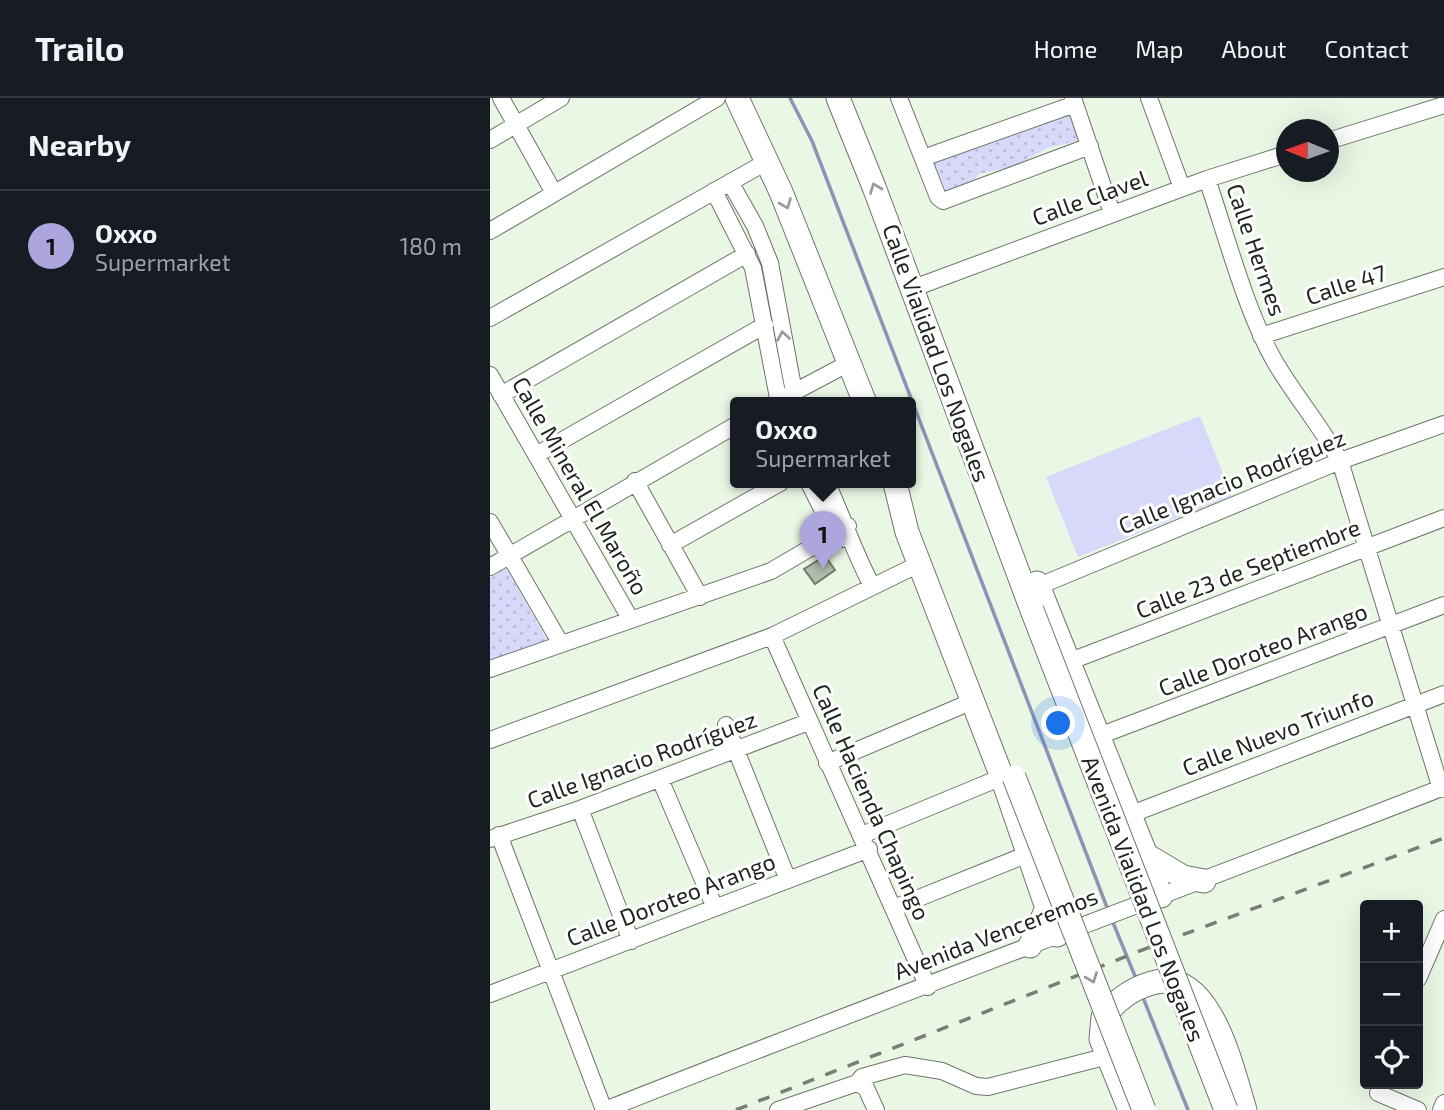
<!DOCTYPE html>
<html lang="en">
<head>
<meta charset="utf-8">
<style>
	body { margin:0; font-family:"Exo 2",sans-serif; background:#242831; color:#f1f3f6 }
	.controls { position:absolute; right:21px; bottom:21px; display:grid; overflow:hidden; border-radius:7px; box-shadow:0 7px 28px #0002 }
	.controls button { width:63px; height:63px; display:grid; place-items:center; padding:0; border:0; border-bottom:2px solid #363941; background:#171b24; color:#f1f3f6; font:35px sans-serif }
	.compass { position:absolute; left:786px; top:21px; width:63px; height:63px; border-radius:50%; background:#171b24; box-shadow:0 7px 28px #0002; rotate:271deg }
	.you { position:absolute; left:569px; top:626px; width:24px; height:24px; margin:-18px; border:5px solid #fff; border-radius:50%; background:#1a73e8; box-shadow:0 0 0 10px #1a73e833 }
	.badge { display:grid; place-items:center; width:46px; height:46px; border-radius:50%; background:#ada6de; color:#111; font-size:23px; font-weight:700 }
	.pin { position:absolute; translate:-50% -58px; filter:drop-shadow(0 2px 4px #0008) }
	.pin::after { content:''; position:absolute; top:37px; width:24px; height:21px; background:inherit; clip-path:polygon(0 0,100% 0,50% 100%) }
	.popup { position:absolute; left:240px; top:299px; width:186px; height:91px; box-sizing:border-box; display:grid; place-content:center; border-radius:7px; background:#171b24; filter:drop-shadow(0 2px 5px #0005); font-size:23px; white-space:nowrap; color:#9ea1a6 }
	.popup b { font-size:26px; color:#f1f3f6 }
	.popup::after { content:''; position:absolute; left:50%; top:100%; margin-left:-14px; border:14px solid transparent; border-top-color:#171b24 }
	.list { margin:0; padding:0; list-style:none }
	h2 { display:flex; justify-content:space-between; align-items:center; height:91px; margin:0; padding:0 28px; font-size:30px }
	h2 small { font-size:23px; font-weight:400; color:#9ea1a6 }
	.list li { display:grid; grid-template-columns:46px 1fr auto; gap:21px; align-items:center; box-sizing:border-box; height:112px; padding:0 28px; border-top:2px solid #363941 }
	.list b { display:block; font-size:26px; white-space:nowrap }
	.list p { margin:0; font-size:23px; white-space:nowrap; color:#9ea1a6 }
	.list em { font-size:23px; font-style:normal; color:#9ea1a6 }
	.icon { flex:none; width:38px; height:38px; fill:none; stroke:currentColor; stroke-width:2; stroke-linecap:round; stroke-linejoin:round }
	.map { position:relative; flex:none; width:954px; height:1012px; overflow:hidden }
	header { display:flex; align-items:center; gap:42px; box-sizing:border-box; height:98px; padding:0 35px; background:#171b24; border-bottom:2px solid #363941 }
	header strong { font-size:33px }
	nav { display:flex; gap:38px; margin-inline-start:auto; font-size:24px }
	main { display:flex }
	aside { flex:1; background:#171b24 }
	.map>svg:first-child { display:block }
	.grass { fill:#d8d9fa }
	.park { fill:url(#park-dots) }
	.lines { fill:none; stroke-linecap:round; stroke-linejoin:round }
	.stream { stroke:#9092b4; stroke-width:3.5 }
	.building { fill:#b1bead; stroke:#707c6c; stroke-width:2 }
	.minor-casing { stroke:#6b7767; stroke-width:18 }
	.highway-casing { stroke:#6b7767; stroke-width:25 }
	.minor { stroke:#fff; stroke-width:16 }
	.highway { stroke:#fff; stroke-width:23 }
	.rail { stroke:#777f74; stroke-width:3.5; stroke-dasharray:12 12; stroke-linecap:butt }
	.highway-bridge-casing { stroke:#6b7767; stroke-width:25; stroke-linecap:butt }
	.highway-bridge { stroke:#fff; stroke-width:23 }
	.oneway { stroke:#9a9c9a }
	.labels { text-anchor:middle; stroke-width:6; stroke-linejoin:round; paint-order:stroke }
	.street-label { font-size:23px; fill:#1f241e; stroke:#fff }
</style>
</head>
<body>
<header>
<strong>Trailo</strong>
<nav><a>Home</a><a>Map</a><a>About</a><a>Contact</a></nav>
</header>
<main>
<aside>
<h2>Nearby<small></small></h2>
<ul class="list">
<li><span class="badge">1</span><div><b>Oxxo</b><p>Supermarket</p></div><em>180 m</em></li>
</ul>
</aside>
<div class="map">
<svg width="954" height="1012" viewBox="0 0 954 1012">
	<defs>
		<pattern id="park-dots" width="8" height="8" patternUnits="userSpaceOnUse" patternTransform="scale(1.75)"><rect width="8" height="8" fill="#d8d9fa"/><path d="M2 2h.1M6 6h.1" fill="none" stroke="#b9bad6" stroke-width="1.8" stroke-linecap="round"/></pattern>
	</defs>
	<rect width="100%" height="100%" fill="#eaf7e5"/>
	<!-- grass -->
	<path class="grass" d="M 710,318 L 742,398 L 588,459 L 556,379 Z"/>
	<!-- park -->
	<path class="park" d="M 576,15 L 582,17 L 591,42 L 558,50 L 522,69 L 489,76 L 481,85 L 456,93 L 444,65 L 447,60 Z
		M 16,470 L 60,547 L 0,567 L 0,480 Z"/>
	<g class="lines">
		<!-- stream -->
		<path class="stream" d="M 300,0 L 322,43 L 618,812
			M 622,822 L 647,883
			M 652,897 L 698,1012"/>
	</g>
	<!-- building -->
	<path class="building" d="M 335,458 L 345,472 L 325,486 L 314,471 Z"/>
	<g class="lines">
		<defs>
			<path id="minor" d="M 11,0 L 64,95
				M 409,0 L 448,99 L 453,103 L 600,48
				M 583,0 L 622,115
				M 659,0 L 692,90
				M 0,42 L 71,0
				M 838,43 L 954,7
				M 433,60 L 585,6
				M 717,81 C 736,136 756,214 785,264 C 805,298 831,328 850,363 L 951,691
				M 240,84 L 265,128 L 280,165 L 306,305
				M 224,93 L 263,170 L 289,305
				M 0,133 L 227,0
				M 421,191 L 717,81 L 796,56
				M 0,220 L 278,63
				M 771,238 L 954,179
				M 0,277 L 141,522
				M 11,297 L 257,156
				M 295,299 L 359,265
				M 48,356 L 275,227
				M 145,383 L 210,499
				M 319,385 L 341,429 L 352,441
				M 337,385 C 353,420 364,454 382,488
				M 0,424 L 71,546
				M 180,447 L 290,385
				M 0,469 L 246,327
				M 549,488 L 850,363 L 954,326
				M 282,538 L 438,889
				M 578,564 L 954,420
				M 0,571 L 281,473 L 358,428
				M 236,627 L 298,782
				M 609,638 L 954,507
				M 0,642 L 282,538 L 429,466
				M 337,665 L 483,603
				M 170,681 L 225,810
				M 90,711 L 141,843
				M 639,717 L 954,596
				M 9,737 L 114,1012
				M 372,737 L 512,679
				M 0,741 L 90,711 L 318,624
				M 404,810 L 538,756
				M 928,881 L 954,821
				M 0,896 L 379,751
				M 367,985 L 376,990 L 386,1012
				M 888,995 L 928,1012
				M 115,1012 C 394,901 675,798 954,689
				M 288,1012 L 367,985 L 372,979 L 415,967 L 452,973 L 486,988 L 498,989 L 618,958
				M 951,1012 L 954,1005"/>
			<path id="highway" d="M 247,0 L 291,94 L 375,305
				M 348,0 L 384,89 L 542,512
				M 405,385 L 417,434 L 512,679 L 557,810 L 540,848
				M 547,485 L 656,757 L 693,779 L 714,783
				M 656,757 L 671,798
				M 557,810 L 567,837
				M 640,1012 L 611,941 L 613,919 C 627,902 641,891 662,885 C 721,868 742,971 755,1012"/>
		</defs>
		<!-- minor casing -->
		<use href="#minor" class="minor-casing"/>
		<!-- highway casing -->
		<use href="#highway" class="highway-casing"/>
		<!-- minor -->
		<use href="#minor" class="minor"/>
		<!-- highway -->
		<use href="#highway" class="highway"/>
		<!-- rail -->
		<path class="rail" d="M 246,1012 L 665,847 L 954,740"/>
		<defs>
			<path id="highway-bridge" d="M 542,512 L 736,1012
				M 524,679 L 654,1012"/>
		</defs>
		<!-- highway-bridge casing -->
		<use href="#highway-bridge" class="highway-bridge-casing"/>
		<!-- highway-bridge -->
		<use href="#highway-bridge" class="highway-bridge"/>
	</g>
	<!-- one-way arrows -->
	<defs><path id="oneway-chevron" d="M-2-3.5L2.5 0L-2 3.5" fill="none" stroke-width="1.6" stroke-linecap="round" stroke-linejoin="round" transform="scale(1.75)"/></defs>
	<g class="oneway">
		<use href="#oneway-chevron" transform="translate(385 90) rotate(-111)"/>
		<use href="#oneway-chevron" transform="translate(296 106) rotate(69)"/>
		<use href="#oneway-chevron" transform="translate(293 238) rotate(-99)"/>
		<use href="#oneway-chevron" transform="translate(602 880) rotate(69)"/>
	</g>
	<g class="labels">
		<!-- street labels -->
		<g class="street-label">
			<text transform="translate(600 100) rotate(-20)" y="8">Calle Clavel</text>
			<text transform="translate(766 152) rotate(71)" y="8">Calle Hermes</text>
			<text transform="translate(856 187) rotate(-18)" y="8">Calle 47</text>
			<text transform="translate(446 255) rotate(70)" y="8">Calle Vialidad Los Nogales</text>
			<text transform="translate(742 384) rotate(-22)" y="8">Calle Ignacio Rodríguez</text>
			<text transform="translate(90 388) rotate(60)" y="8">Calle Mineral El Maroño</text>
			<text transform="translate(758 471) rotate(-21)" y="8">Calle 23 de Septiembre</text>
			<text transform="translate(773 552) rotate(-21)" y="8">Calle Doroteo Arango</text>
			<text transform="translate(788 635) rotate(-21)" y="8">Calle Nuevo Triunfo</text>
			<text transform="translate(152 662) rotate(-20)" y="8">Calle Ignacio Rodríguez</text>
			<text transform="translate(381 704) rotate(66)" y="8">Calle Hacienda Chapingo</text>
			<text transform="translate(653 801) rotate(69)" y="8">Avenida Vialidad Los Nogales</text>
			<text transform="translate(181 802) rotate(-21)" y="8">Calle Doroteo Arango</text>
			<text transform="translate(506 836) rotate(-21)" y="8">Avenida Venceremos</text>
		</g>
	</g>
</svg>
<div class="controls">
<button>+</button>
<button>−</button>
<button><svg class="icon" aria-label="locate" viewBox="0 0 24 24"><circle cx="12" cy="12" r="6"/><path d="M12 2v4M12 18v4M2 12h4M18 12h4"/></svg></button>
</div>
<svg class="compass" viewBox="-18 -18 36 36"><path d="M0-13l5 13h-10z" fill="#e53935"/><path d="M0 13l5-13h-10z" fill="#9ea1a6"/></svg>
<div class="you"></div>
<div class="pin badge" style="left:333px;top:471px">1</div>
<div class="popup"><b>Oxxo</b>Supermarket</div>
</div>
</main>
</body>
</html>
